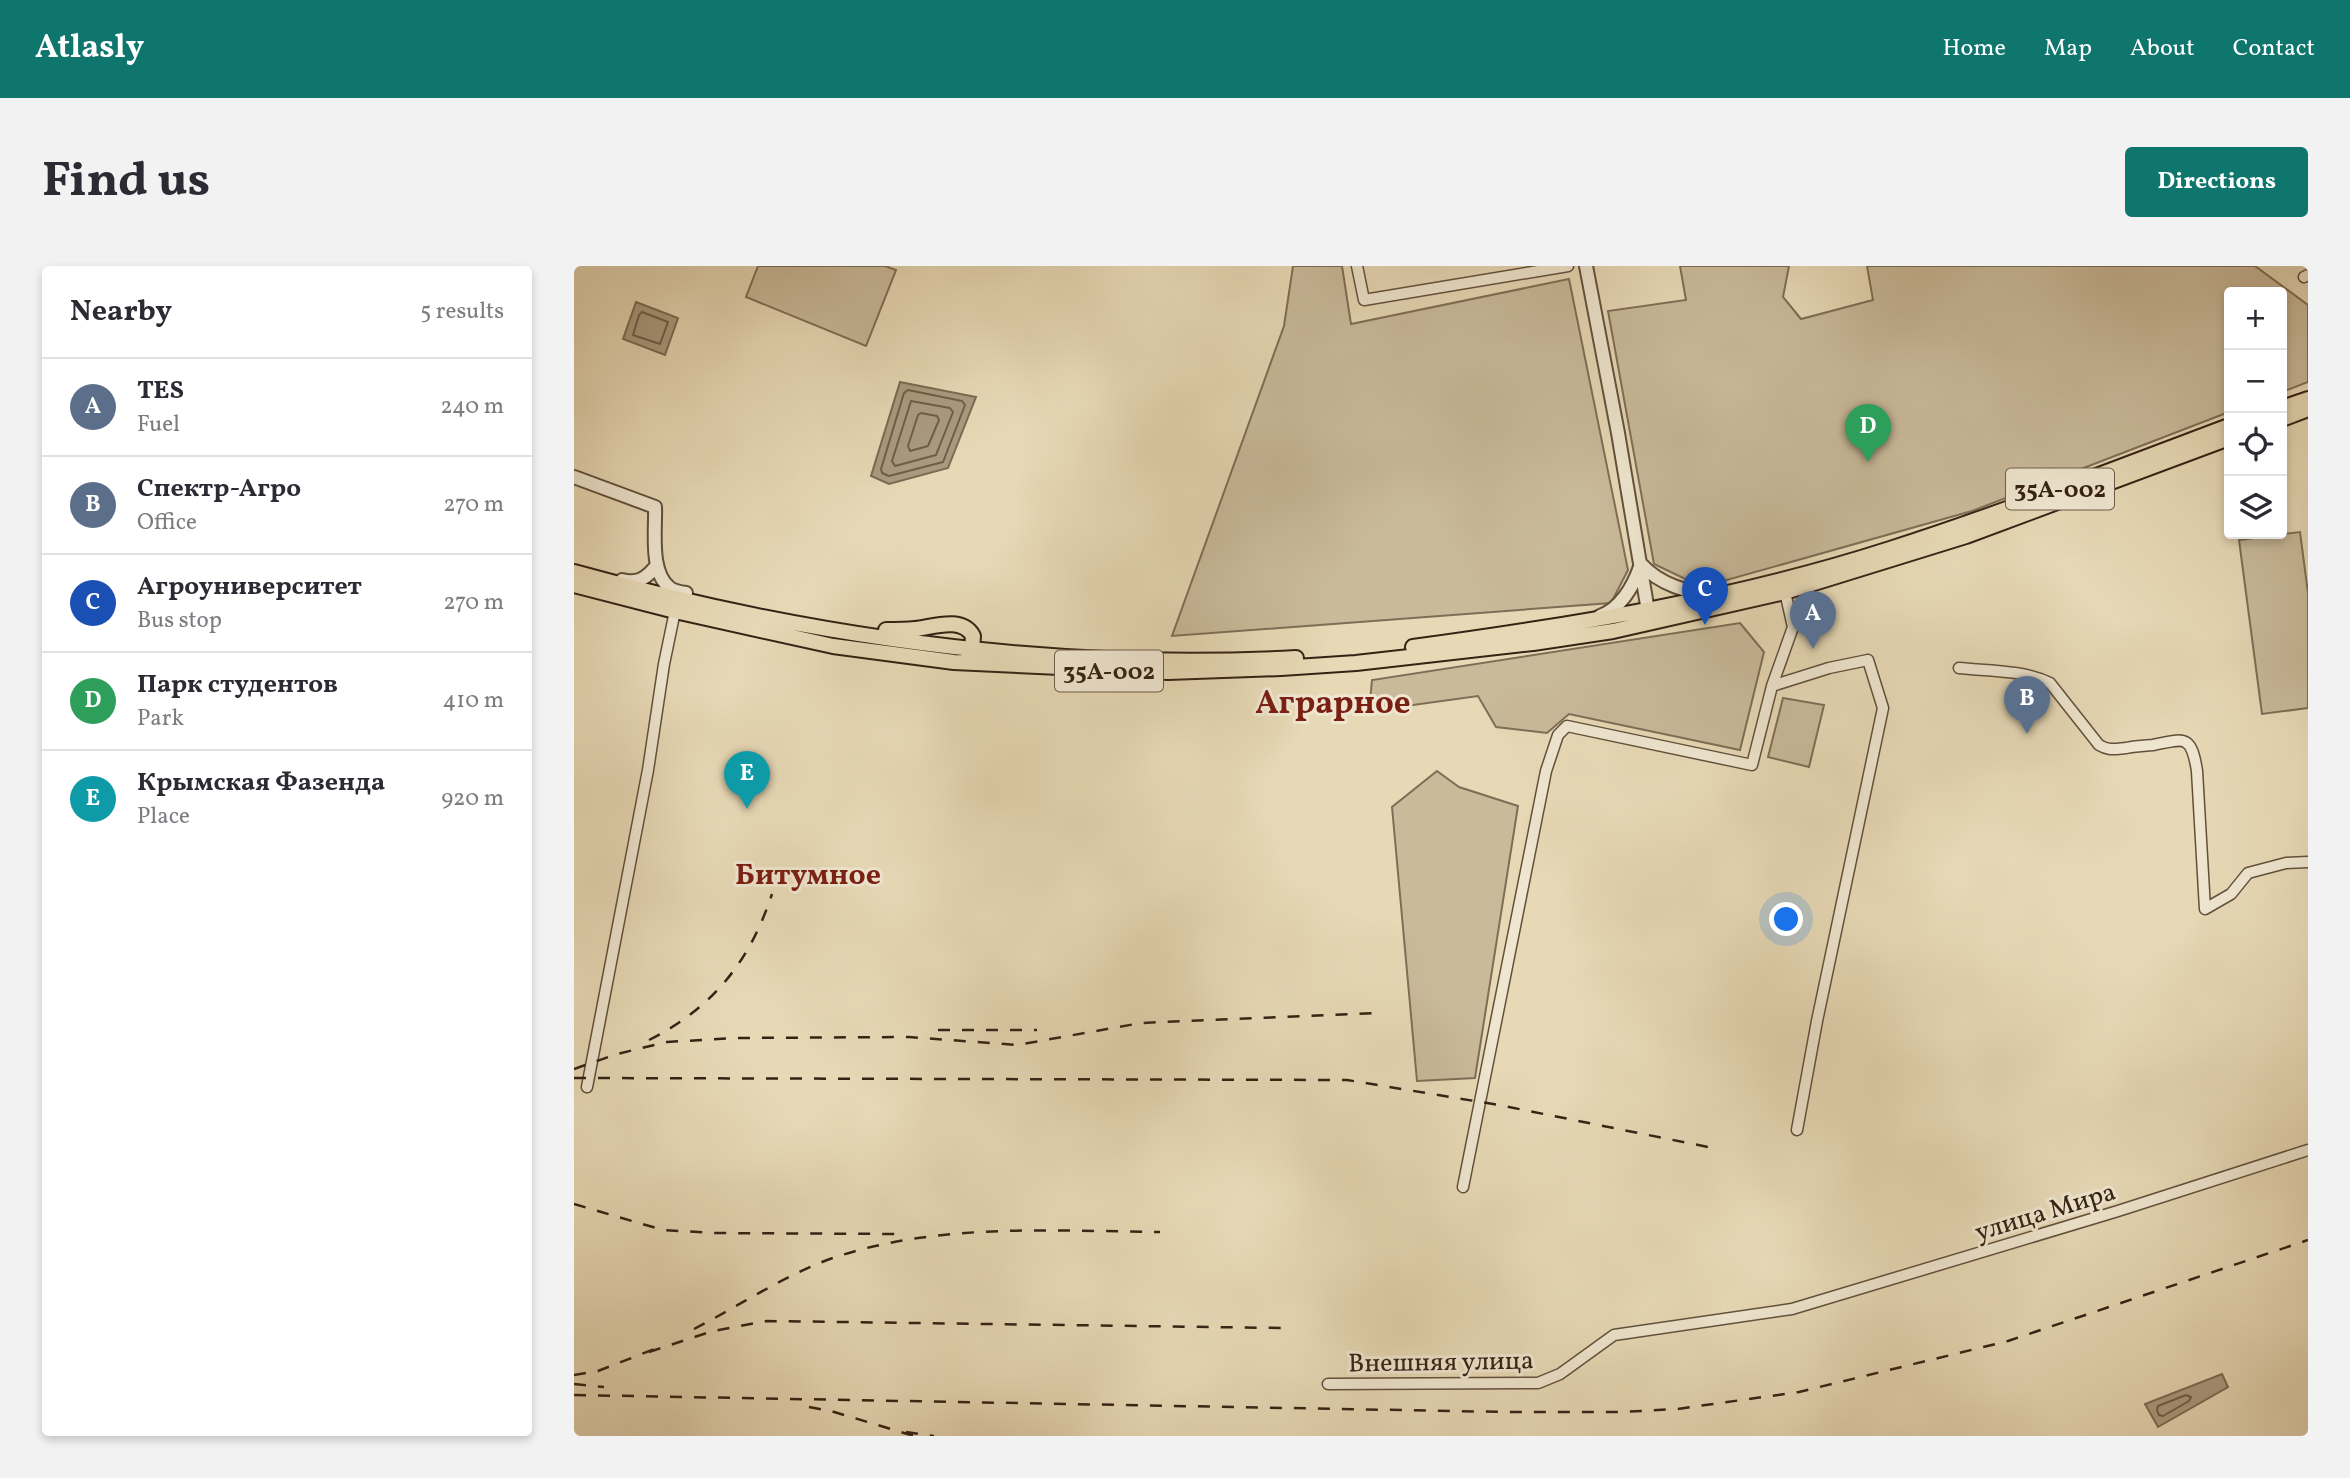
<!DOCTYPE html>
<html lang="en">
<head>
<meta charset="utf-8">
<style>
	body { margin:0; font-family:Vollkorn,serif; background:#f2f2f3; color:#2b2b33 }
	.controls { position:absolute; right:21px; top:21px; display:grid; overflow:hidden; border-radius:7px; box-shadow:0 4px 10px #0003 }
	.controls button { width:63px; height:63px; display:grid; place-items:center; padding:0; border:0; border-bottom:2px solid #e1e1e2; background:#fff; color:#2b2b33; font:35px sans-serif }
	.you { position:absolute; left:1213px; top:654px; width:24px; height:24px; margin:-18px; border:5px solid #fff; border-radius:50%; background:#1a73e8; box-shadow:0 0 0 10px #1a73e833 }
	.badge { display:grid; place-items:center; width:46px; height:46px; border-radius:50%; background:#0f766e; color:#fff; font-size:23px; font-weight:700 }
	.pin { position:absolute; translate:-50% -58px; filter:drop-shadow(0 2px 4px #0008) }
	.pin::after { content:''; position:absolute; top:37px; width:24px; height:21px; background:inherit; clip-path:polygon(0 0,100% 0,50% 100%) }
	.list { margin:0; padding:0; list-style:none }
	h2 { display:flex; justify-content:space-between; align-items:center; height:91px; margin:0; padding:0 28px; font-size:30px }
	h2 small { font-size:23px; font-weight:400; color:#7c7c81 }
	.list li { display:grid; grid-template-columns:46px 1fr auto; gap:21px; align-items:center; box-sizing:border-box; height:98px; padding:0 28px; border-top:2px solid #e1e1e2 }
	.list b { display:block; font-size:26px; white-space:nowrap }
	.list p { margin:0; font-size:23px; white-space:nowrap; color:#7c7c81 }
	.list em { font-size:23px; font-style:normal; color:#7c7c81 }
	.icon { flex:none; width:38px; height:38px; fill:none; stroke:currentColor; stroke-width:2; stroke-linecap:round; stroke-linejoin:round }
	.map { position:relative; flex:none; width:1734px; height:1170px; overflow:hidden; border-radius:7px }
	header { display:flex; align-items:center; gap:42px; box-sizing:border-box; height:98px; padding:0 35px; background:#0f766e; color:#fff }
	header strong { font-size:33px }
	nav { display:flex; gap:38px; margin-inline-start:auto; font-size:24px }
	.intro { display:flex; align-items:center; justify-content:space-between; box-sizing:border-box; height:168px; padding:0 42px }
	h1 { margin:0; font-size:49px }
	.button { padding:18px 32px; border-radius:7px; background:#0f766e; color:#fff; font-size:24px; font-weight:700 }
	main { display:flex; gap:42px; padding:0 42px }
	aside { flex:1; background:#fff; border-radius:7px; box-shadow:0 4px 10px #0003 }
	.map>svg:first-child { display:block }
	.green { fill:#c9ba9a; stroke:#7f6e57; stroke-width:2 }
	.water { fill:#aa9b7f; stroke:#7b6b54; stroke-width:2 }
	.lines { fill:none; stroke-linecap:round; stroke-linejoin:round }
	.shore { stroke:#705e4a; stroke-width:2 }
	.minor-casing { stroke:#62503c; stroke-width:13 }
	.tertiary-casing { stroke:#62503c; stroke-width:16 }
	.primary-casing { stroke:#352214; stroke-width:18 }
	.minor { stroke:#efe6d0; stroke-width:10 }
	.tertiary { stroke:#efe6d0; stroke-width:12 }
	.primary { stroke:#e7d9b6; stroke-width:14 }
	.rail { stroke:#352214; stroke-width:2.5; stroke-dasharray:12 12; stroke-linecap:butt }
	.labels { text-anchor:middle; stroke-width:6; stroke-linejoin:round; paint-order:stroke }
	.shield { fill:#efe6d0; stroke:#6d5d4c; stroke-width:2 }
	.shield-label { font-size:24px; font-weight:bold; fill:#352214 }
	.street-label { font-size:26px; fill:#352214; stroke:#efe6d0 }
	.quarter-label { font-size:30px; font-weight:bold; fill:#7a1f14; stroke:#efe6d0 }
	.district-label { font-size:33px; font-weight:bold; fill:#7a1f14; stroke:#efe6d0 }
</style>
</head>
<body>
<header>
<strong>Atlasly</strong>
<nav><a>Home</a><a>Map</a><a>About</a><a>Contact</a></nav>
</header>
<div class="intro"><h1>Find us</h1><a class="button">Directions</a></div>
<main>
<aside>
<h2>Nearby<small>5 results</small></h2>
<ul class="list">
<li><span class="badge" style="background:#5c6f8a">A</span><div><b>TES</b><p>Fuel</p></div><em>240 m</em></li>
<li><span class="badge" style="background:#5c6f8a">B</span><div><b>Спектр-Агро</b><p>Office</p></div><em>270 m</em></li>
<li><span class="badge" style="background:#1a4fb4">C</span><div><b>Агроуниверситет</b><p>Bus stop</p></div><em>270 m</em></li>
<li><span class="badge" style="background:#2e9e5b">D</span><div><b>Парк студентов</b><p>Park</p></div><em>410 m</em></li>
<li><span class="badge" style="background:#0f9aa8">E</span><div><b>Крымская Фазенда</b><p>Place</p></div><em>920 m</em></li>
</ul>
</aside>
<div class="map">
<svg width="1734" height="1170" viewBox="0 0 1734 1170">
	<rect width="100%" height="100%" fill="#e7d9b6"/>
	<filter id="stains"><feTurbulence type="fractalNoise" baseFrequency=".00286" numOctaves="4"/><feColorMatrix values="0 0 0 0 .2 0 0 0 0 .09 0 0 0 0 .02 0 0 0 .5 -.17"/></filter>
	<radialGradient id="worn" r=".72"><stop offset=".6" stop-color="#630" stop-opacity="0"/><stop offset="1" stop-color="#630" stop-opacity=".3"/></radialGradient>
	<!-- green -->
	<path class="green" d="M 184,0 L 311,0 L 322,4 L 292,80 L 172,31 Z
		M 719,0 L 768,0 L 777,58 L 995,13 L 1054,304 L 1037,337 L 598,370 L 710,60 Z
		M 1106,0 L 1215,0 L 1209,31 L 1227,53 L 1299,34 L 1293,0 L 1681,0 L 1734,39 L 1734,116 L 1708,126 L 1708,26 L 1655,26 L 1655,146 L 1398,245 L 1128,321 L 1080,298 L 1034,45 L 1112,34 Z
		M 1726,266 L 1734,327 L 1734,442 L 1688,448 L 1665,274 Z
		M 1166,357 L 1190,386 L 1166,484 L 995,448 L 973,467 L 922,461 L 904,430 L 795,445 L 798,414 Z
		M 1209,432 L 1250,439 L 1235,501 L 1194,491 Z
		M 863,505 L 885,521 L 944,540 L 901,812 L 843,815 L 818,541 Z"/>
	<!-- water -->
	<path class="water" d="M 62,36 L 104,52 L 91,89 L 49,73 Z
		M 326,116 L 402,131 L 374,202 L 315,218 L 297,210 Z
		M 1648,1108 L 1654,1121 L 1584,1161 L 1571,1138 Z"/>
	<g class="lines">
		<!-- shore -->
		<path class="shore" d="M 68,46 L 94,56 L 86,78 L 59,69 L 65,49 Z
			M 334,124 L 388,135 L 391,139 L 369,196 L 315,210 L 308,207 L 307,203 L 330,127 Z
			M 337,135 L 376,142 L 379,146 L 362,189 L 321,200 L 318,195 Z
			M 347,147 L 363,150 L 365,154 L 354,180 L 336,185 L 334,180 L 344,149 Z
			M 1612,1129 L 1617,1131 L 1615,1135 L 1589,1150 L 1585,1149 L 1583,1144 L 1584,1140 Z"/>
		<defs>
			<path id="minor" d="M 783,0 L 790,34 L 994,0
				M 1730,11 L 1734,9
				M 1385,402 C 1415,405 1450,404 1476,417 L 1525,479 C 1535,485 1541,483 1552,482 C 1561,480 1570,480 1579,479 C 1610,473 1617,467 1623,505 L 1631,643 L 1657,628 L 1674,607 L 1712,597 L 1734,596
				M 1198,420 L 1255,402 L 1294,394 L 1309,442 L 1243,755 L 1223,864
				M 13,821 L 74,504 L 90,398 L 101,345
				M 889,921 L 972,505 L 984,469 L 993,460 L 1178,499 L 1198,420 L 1219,361 L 1211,326
				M 754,1118 L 964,1117 L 986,1108 L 1040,1069 L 1218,1043 L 1544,945 L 1734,884"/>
			<path id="tertiary" d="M 1012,0 L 1044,167 L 1075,351
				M 0,211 L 81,241 C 82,264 75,306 96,322 C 100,325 106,326 112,327
				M 1067,298 C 1084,317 1115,329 1139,326
				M 48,314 C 64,318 73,312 83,299
				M 1026,350 C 1046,343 1059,321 1066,301"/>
			<path id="primary" d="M 1708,142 L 1734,133
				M 1708,153 L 1734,143
				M 0,306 C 234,371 479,405 722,392
				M 0,319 L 101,345 L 259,380 L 380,396 L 594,406 L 707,402 L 782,397 L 959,377 L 1039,365 L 1211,326 L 1392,270 L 1655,172
				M 312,364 C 321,364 331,364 341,363 C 359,361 388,350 399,370 L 398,383 L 394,388
				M 839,381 C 1001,359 1161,333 1316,283 C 1431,246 1543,202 1655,160"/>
		</defs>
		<!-- minor casing -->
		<use href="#minor" class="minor-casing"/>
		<!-- tertiary casing -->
		<use href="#tertiary" class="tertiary-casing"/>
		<!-- primary casing -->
		<use href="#primary" class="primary-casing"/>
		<!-- minor -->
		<use href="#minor" class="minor"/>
		<!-- tertiary -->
		<use href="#tertiary" class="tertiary"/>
		<!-- primary -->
		<use href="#primary" class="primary"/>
		<!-- rail -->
		<path class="rail" d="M 364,764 L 463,764
			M 75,774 C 139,742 176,695 198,628
			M 0,803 L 43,788 L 93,776 L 162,772 L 335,771 L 443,779 L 567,757 L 801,747
			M 0,812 L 773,814 L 925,839 L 1144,883
			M 0,938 L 89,964 L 140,967 L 322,968
			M 120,1063 C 169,1038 216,1005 268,989 C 370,957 481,965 586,966
			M 75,1086 L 139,1065 L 193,1055 L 710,1062
			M 0,1109 L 24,1105 L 83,1082
			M 0,1118 L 30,1121
			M 0,1129 L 933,1146 L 1047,1146 L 1103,1143 L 1225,1126 L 1434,1075 L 1734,974
			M 235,1141 L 257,1145 L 340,1170
			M 332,1166 L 360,1170"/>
	</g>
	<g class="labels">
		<!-- shield labels -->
		<g class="shield">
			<rect x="1432" y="202.5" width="108" height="41" rx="5"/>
			<rect x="481" y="384.5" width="108" height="41" rx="5"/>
		</g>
		<g class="shield-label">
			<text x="1486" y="231">35А-002</text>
			<text x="535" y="413">35А-002</text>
		</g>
		<!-- street labels -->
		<g class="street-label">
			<text transform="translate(1471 945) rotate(-17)" y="9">улица Мира</text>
			<text transform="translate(867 1095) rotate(-1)" y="9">Внешняя улица</text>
		</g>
		<!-- quarter labels -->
		<g class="quarter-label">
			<text x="234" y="618">Битумное</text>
		</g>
		<!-- district labels -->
		<g class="district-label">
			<text x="759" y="447">Аграрное</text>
		</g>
	</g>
	<rect width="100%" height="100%" filter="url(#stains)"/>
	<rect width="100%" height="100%" fill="url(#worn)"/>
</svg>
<div class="controls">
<button>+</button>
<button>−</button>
<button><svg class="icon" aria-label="locate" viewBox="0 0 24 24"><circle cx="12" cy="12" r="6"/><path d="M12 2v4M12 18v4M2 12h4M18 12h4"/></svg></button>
<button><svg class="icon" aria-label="layers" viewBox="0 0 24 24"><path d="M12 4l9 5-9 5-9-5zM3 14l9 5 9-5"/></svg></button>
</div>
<div class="you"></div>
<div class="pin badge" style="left:1239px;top:383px;background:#5c6f8a">A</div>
<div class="pin badge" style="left:1453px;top:468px;background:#5c6f8a">B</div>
<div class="pin badge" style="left:1131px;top:359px;background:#1a4fb4">C</div>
<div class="pin badge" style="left:1294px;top:196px;background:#2e9e5b">D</div>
<div class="pin badge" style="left:173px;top:543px;background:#0f9aa8">E</div>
</div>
</main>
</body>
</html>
